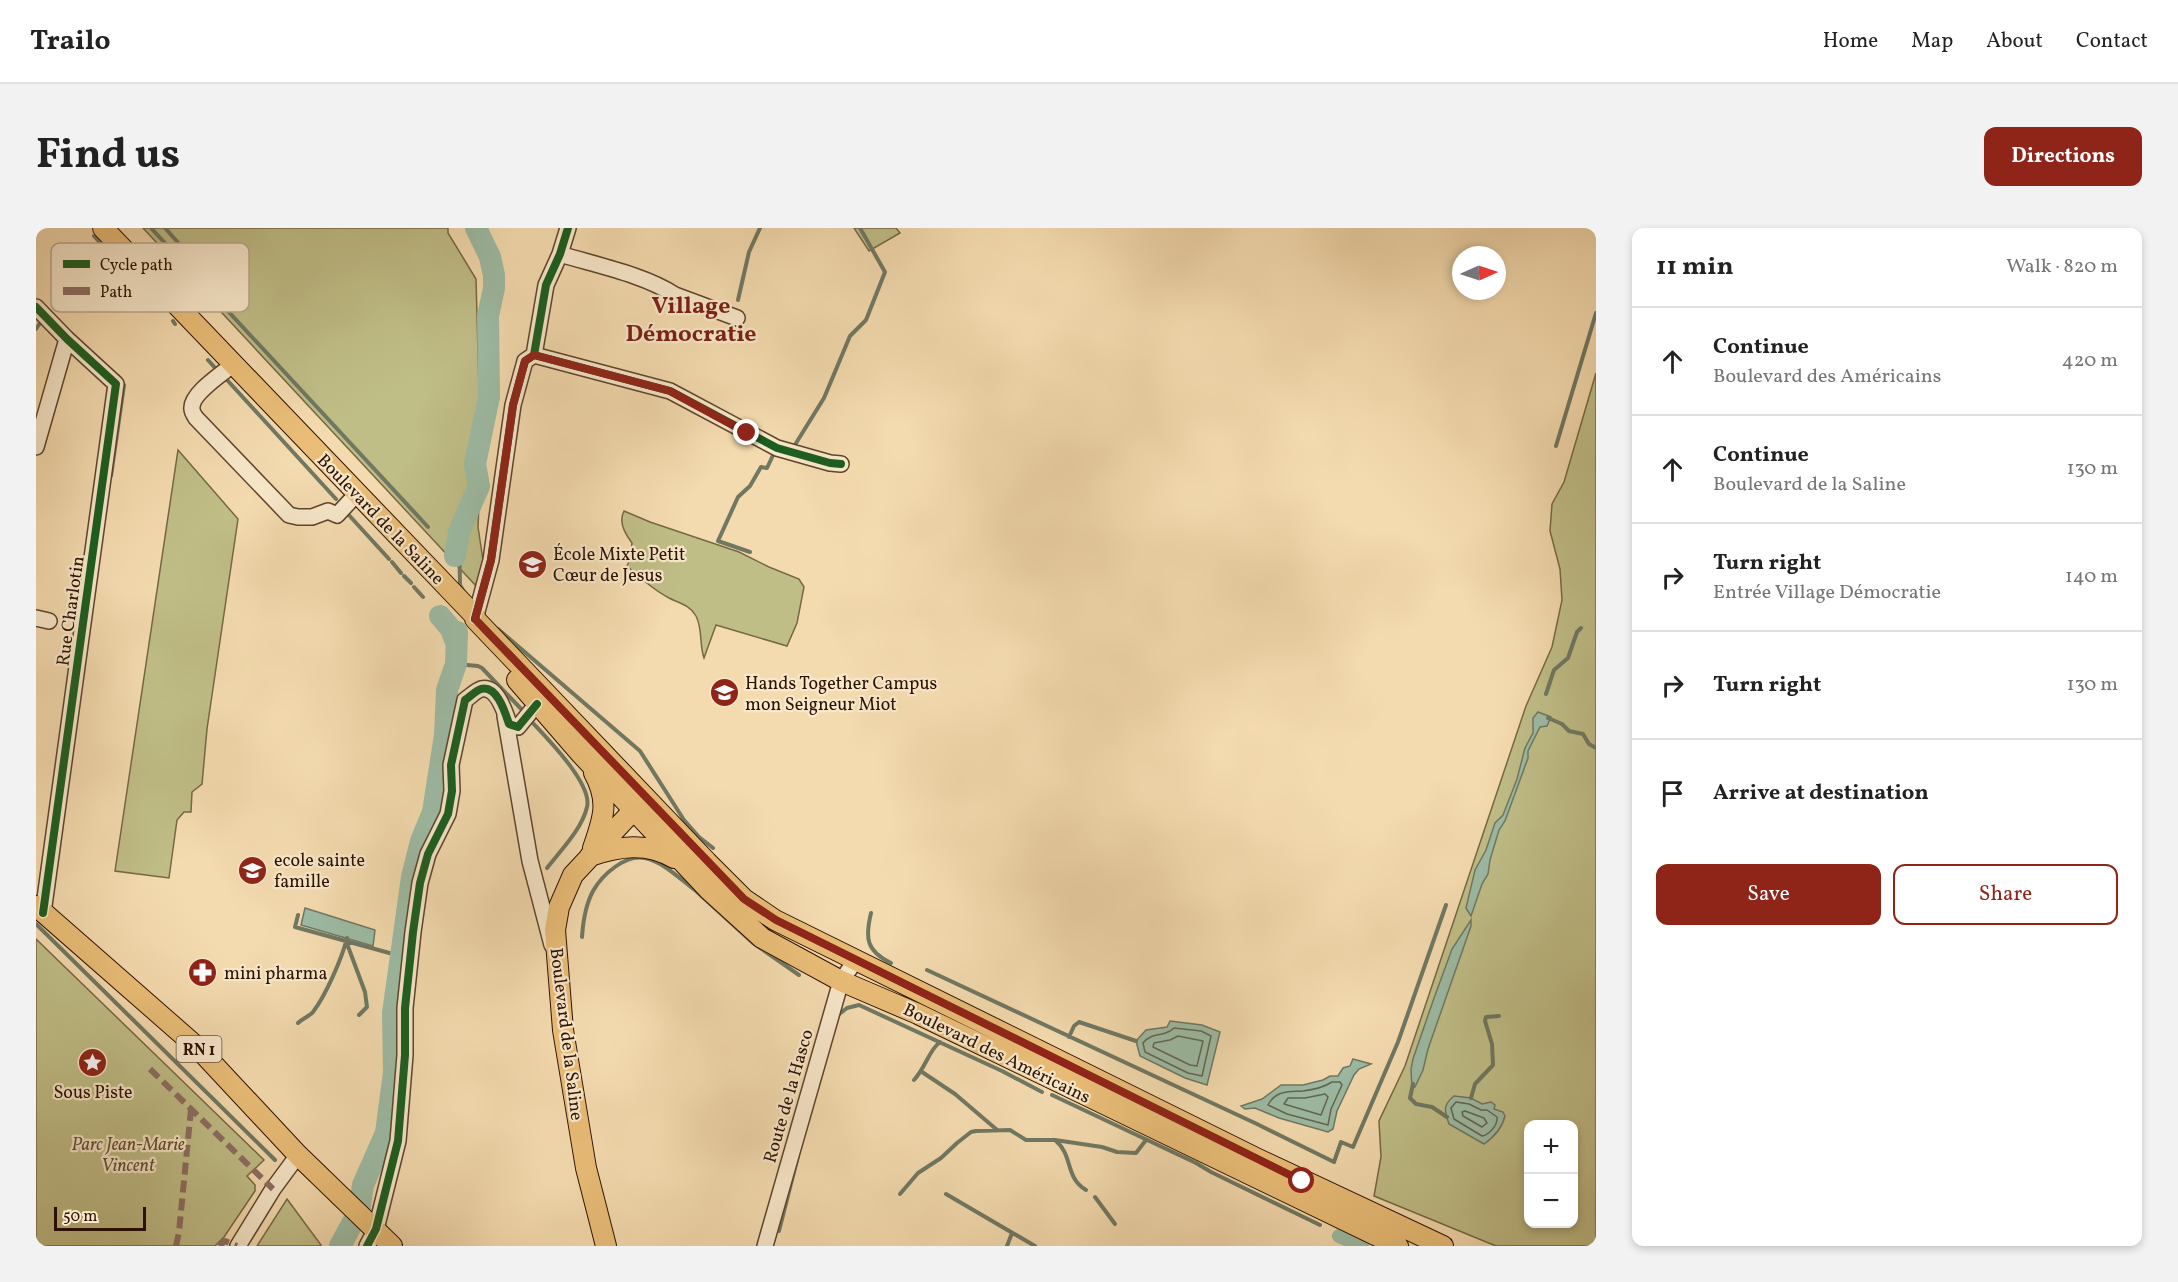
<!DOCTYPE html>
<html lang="en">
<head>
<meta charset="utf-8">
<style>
	body { margin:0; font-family:Vollkorn,serif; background:#f2f2f2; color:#222 }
	.controls { position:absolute; right:18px; bottom:18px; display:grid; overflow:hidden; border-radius:12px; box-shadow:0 3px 9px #0003 }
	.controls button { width:54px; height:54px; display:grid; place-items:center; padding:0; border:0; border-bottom:2px solid #e0e0e0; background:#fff; color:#222; font:30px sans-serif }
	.compass { position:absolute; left:1416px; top:18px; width:54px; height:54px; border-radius:50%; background:#fff; box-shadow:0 3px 9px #0003; rotate:87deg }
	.scale { position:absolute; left:18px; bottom:15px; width:92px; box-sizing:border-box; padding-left:6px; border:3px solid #2c1100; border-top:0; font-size:16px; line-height:21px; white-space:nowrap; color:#2c1100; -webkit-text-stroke:4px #f8e8cb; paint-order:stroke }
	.stop { position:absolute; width:18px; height:18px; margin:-14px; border:4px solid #8f2418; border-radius:50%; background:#fff }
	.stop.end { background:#8f2418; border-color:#fff; box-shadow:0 2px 6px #0008 }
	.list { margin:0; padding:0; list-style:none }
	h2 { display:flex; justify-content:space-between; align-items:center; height:78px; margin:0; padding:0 24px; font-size:26px }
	h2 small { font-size:20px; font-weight:400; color:#767676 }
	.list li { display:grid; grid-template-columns:39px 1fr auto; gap:18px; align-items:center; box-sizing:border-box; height:108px; padding:0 24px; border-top:2px solid #e0e0e0 }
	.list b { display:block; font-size:22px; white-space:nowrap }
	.list p { margin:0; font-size:20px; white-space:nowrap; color:#767676 }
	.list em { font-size:20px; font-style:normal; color:#767676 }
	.actions { display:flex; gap:12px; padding:18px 24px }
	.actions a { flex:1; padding:14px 0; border:2px solid #8f2418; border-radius:12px; text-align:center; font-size:21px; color:#8f2418 }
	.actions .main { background:#8f2418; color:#fff }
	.icon { flex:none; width:33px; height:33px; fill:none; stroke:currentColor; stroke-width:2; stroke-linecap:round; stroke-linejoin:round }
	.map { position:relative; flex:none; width:1560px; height:1018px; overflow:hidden; border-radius:12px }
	header { display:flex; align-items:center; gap:36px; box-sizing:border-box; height:84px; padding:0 30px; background:#fff; border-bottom:2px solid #e0e0e0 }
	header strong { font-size:28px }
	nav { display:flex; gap:33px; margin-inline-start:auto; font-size:21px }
	.intro { display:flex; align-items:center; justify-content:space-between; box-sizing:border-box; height:144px; padding:0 36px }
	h1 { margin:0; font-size:42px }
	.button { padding:15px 27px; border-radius:12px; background:#8f2418; color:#fff; font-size:21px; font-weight:700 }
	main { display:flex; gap:36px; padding:0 36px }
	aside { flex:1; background:#fff; border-radius:12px; box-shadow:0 3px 9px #0003 }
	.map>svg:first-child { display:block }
	.green { fill:#c0be87; stroke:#766844; stroke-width:1.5; fill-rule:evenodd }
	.water { fill:#9dbca5; stroke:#707863; stroke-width:1.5 }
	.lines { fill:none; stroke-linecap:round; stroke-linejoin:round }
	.shore { stroke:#646652; stroke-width:1.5 }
	.stream { stroke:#707863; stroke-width:4 }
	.canal { stroke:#9dbca5; stroke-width:14 }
	.river { stroke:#9dbca5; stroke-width:22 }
	.minor-casing { stroke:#5e442c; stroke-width:18 }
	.major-casing { stroke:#2c1100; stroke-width:22 }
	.minor { stroke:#f8e8cb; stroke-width:15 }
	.major { stroke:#eabe78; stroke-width:20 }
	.quiet { stroke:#8d6e63; stroke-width:6; stroke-dasharray:12 6; stroke-linecap:butt }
	.cycleway-casing { stroke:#f8e8cb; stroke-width:11 }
	.cycleway { stroke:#1b5e20; stroke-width:8 }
	.route { stroke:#8f2418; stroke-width:8 }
	.labels { text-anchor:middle; stroke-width:4.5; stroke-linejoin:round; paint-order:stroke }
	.shield { fill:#f8e8cb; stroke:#69523d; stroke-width:1.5 }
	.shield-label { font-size:16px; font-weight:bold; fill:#2c1100 }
	.street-label { font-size:18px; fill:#2c1100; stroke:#f8e8cb }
	.poi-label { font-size:18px; fill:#2c1100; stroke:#f8e8cb; text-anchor:start }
	.park-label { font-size:18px; font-style:italic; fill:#604e2f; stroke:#f8e8cb }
	.district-label { font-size:24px; font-weight:bold; fill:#7a1f14; stroke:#f8e8cb }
	.key { fill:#f8e8cb; stroke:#bba88e; stroke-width:1.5 }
	.key-label { font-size:16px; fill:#2c1100 }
</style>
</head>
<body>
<header>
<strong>Trailo</strong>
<nav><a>Home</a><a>Map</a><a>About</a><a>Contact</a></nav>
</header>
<div class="intro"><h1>Find us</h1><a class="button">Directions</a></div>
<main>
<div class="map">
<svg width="1560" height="1018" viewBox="0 0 1560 1018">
	<rect width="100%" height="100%" fill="#f4dbaf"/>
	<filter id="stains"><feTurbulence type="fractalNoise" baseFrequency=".00333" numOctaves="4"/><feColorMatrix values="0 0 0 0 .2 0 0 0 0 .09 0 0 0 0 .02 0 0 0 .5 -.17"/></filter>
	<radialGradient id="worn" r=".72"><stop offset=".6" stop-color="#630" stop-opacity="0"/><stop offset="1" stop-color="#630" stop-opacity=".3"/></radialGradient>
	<!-- green -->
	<path class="green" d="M 107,0 L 412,0 L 412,5 L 440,51 L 445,233 L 442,299 L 447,332 L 447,344 L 442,360 Z
		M 818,0 L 860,0 L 864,5 L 833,23 Z
		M 1560,145 L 1560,1018 L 1460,1018 L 1338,968 L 1345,929 L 1343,893 L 1369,838 L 1490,478 L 1516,419 L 1526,372 L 1524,341 L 1514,303 L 1516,276 L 1528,254 ZM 1492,896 L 1538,896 L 1538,996 L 1492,996 Z
		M 142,222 L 202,291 L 171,501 L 166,556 L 156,564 L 155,584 L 148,584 L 141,592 L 133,650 L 79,643 Z
		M 588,283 L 614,294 L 703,324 L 733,339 L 763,351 L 768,359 L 761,395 L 751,418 L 680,397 L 668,430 C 663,416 667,402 660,388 C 654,377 643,375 633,370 C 618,362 603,349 591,338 L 594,331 L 596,315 C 589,306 582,294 588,283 Z
		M 0,711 L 228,932 L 211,948 L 219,957 L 219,963 L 188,1009 L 179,1018 L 0,1018 Z
		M 251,971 L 285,1017 L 285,1018 L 221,1018 Z"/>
	<!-- water -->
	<path class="water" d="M 1502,484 L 1515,489 L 1511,498 L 1504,499 L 1492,523 L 1492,530 L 1469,593 L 1463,602 L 1454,632 L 1452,646 L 1446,656 L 1435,688 L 1430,680 L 1439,642 L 1450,622 L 1459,595 L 1467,587 L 1481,551 L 1489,520 L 1497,505 L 1497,490 Z
		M 269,680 L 339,702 L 337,718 L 265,697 Z
		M 1435,692 L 1435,698 L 1392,821 L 1387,842 L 1379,859 L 1376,860 L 1375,841 L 1377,831 L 1397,773 L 1416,721 Z
		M 1134,793 L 1166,797 L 1184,804 L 1171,857 L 1149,850 L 1104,828 L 1100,813 L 1110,802 L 1131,799 Z
		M 1317,831 L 1335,836 L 1323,841 L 1318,847 L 1301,883 L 1297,901 L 1292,904 L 1243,890 L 1219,880 L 1209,881 L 1205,878 L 1226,871 L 1245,857 L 1267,857 L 1287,852 L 1294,848 L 1302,848 L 1307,840 L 1314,838 Z
		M 1418,868 L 1435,870 L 1446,876 L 1455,874 L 1459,877 L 1458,881 L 1467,884 L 1469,888 C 1466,901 1458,909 1448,916 L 1413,896 C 1408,882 1407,877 1418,868 Z"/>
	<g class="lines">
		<!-- shore -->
		<path class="shore" d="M 1138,800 L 1165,803 L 1175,808 L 1166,848 L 1152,845 L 1109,824 L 1107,815 C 1117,803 1128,810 1138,800 Z
			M 1142,808 L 1167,813 L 1161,838 L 1154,837 L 1117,819 L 1118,815 L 1134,812 Z
			M 1296,854 L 1304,854 L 1306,857 L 1295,881 L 1292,897 L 1251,886 L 1232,877 C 1240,862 1252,864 1267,863 C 1276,862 1288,859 1296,854 Z
			M 1289,866 L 1292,869 L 1285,887 L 1248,876 L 1252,870 L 1269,870 Z
			M 1420,874 L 1433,876 L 1445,882 L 1451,882 L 1461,889 C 1462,897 1453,907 1446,908 L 1418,891 L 1415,880 Z
			M 1429,883 L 1448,890 L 1451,895 L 1446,899 L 1427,888 L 1426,884 Z"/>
		<!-- stream -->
		<path class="stream" d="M 115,0 L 392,299
			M 129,0 L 196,75
			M 58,8 L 77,29
			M 84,36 L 100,53
			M 109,64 L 124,79
			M 702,72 L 713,24 L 724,0
			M 137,93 L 139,96
			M 0,101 L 6,92
			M 172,132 L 181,142
			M 192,153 L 300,271
			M 1520,218 L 1560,85
			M 757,220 L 788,170 L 814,108 L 830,92 L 849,44 L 824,0
			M 75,248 L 88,157 L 82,148
			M 311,285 L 353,331
			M 423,304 L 424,357 L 428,364
			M 714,324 L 682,313 L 702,269 L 714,258 L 725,239 L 731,240 L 739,223
			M 356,334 L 365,345
			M 368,348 L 375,355
			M 378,359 L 387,369
			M 462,401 L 604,523 L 648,592 L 663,609 L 677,620
			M 420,436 L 442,438 L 446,440 L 489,485
			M 1510,466 L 1518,442 L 1532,430 L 1541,404 L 1545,400
			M 1512,490 L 1526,496 L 1533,503 L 1547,506 L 1553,516 L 1560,520
			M 494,492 C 509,508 557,556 551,579 C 546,601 525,622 511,640
			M 660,663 L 717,715 L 763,747
			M 835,685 C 829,710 830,723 855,735
			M 262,687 L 259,699 L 357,726 L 366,723
			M 0,696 L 239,932
			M 546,709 C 547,694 550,676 557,663 C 566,647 589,626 609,630 C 628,634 645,652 660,663 L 661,662
			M 310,713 L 329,764 L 331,779 L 323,787
			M 891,742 L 1221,896 L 1298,934 L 1305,914 L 1317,919 L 1362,814 L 1410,677
			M 802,787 L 811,780 L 823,777 L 966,843 L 1006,864
			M 262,795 C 267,790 274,788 277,784 C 290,767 306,730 311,710
			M 1033,809 L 1038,798 L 1043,794 L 1100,813
			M 886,844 L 919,866 L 960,901
			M 878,852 C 890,839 893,822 904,814
			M 1377,856 L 1374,870 L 1380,876 L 1396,879 L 1411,889
			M 1016,867 L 1160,935 L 1175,944 L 1284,997
			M 1435,870 L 1439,856 L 1457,837 L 1456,816 L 1449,793 L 1450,789 L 1463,788
			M 1020,913 C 1037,927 1029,950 1050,962
			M 864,966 L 882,945 L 905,930 L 921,915 L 935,904 L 940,903 L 974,902 L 990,912 L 1019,912 L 1066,919 L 1081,924 L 1100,925 L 1110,912
			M 910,966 L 999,1018
			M 1059,969 L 1079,996
			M 743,1003 L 762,928
			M 971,1018 L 976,1005"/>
		<!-- canal -->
		<path class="canal" d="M 1303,1008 L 1326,1018"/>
		<!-- river -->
		<path class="river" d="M 419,328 L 423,304 L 443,258 L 439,236 L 453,169 L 452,88 L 458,60 L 458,47 L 454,29 L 440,0
			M 404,388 L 415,401 L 419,412
			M 304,1018 L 323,983 L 327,957 L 350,905 L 358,844 L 357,785 L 376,649 L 385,613 L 397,584 L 409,507 L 411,462 L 420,436 L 421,404"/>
		<defs>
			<path id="minor" d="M 524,26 C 560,37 609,47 639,67 L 701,90
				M 0,79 L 31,111 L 80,156 L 7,685
				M 498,127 L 634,163 L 741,220 L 794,235 L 805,236
				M 194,139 C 184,147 154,167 156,181 C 156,184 158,187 160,190 L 253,287 L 262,289 L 276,289 L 292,283 L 301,287 L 315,272
				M 0,219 L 31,111
				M 0,390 L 13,393
				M 439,391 L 455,332 L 477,177 L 489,133 L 498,127 L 510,57 L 524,26 L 532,0
				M 469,488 L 494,633 L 516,717
				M 202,1018 L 237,961 L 262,927
				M 331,1018 L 340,1001 L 362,913 L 369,827 L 369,780 L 377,704 L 384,655 L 392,626 L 412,586 L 416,563 L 415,537 L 429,472 C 434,469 439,463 445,461 C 461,457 469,484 473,496 L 482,499 L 501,476
				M 729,1018 L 805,753 L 820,732"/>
			<path id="major" d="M 67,0 L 439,388 L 439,391 L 671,634 L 708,671 L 739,692 L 1222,931 L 1407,1018
				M 481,452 L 545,526 L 672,661 L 726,710 L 805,753 L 882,786 L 1362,1018
				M 557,620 C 567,591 574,574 558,545
				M 554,628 C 583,618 611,614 638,630
				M 0,678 L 162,820 L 262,927 L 356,1018
				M 570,1018 L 550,940 L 527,802 L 519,702 L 523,679 L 537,647 L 606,573"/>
		</defs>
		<!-- minor casing -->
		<use href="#minor" class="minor-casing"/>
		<!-- major casing -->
		<use href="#major" class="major-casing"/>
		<!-- minor -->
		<use href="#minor" class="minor"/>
		<!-- major -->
		<use href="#major" class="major"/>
		<!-- quiet -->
		<path class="quiet" d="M 114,841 L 237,961
			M 140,1018 L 143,1004 L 155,881
			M 183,1018 L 189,1013 L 201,1018"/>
		<defs>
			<path id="cycleway" d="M 0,79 L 31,111 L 80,156 L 7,685
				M 498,127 L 634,163 L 741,220 L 794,235 L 805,236
				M 439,391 L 455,332 L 477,177 L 489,133 L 498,127 L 510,57 L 524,26 L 532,0
				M 331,1018 L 340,1001 L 362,913 L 369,827 L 369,780 L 377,704 L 384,655 L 392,626 L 412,586 L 416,563 L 415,537 L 429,472 C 434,469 439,463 445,461 C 461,457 469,484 473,496 L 482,499 L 501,476"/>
		</defs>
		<!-- cycleway casing -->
		<use href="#cycleway" class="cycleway-casing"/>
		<!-- cycleway -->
		<use href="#cycleway" class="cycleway"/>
	</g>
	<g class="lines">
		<!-- route -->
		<path class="route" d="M 711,205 L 634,163 L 498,127 L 489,133 L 477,177 L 455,332 L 439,391 L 708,671 L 740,692 L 1266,953"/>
	</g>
	<!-- icons -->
	<defs>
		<symbol id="school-disc" viewBox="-11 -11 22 22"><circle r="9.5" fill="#8f2418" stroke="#f8e8cb"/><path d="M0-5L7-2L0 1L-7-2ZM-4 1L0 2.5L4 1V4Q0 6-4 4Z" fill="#fff"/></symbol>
		<symbol id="pharmacy-disc" viewBox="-11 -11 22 22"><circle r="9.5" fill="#8f2418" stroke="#f8e8cb"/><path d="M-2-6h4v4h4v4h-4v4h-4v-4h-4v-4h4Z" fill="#fff"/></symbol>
		<symbol id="sight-disc" viewBox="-11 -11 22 22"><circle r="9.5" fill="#8f2418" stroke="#f8e8cb"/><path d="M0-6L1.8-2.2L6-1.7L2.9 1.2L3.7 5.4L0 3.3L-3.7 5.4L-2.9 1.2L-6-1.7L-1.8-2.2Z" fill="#fff"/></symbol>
	</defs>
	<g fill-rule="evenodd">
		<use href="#school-disc" x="480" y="320" width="33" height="33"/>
		<use href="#school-disc" x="672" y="448" width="33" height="33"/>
		<use href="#school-disc" x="200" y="626" width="33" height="33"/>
		<use href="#pharmacy-disc" x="150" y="728" width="33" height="33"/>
		<use href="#sight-disc" x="40" y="818" width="33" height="33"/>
	</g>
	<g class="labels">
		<!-- shield labels -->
		<rect class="shield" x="140.5" y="808" width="45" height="26" rx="4.5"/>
		<g class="shield-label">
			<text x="163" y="827">RN 1</text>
		</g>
		<!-- street labels -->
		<g class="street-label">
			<text transform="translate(345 291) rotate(46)" y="6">Boulevard de la Saline</text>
			<text transform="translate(34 383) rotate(-82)" y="6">Rue Charlotin</text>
			<text transform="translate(531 806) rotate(83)" y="6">Boulevard de la Saline</text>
			<text transform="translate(961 825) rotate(26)" y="6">Boulevard des Américains</text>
			<text transform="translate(752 868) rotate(-74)" y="6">Route de la Hasco</text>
		</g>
		<!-- poi labels -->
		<g class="poi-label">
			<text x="517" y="332">École Mixte Petit<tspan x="517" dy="21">Cœur de Jesus</tspan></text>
			<text x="709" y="461">Hands Together Campus<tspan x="709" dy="21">mon Seigneur Miot</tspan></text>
			<text x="238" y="638">ecole sainte<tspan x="238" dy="21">famille</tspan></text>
			<text x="188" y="751">mini pharma</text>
			<text x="57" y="870" text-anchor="middle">Sous Piste</text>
		</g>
		<!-- park labels -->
		<g class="park-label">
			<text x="92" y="922">Parc Jean-Marie<tspan x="92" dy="21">Vincent</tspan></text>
		</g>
		<!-- district labels -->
		<g class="district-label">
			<text x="655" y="85">Village<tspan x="655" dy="28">Démocratie</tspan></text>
		</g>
	</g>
	<!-- legend -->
	<rect x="15" y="15" width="198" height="69" rx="9" class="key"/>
	<rect x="27" y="32" width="27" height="8" fill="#1b5e20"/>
	<rect x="27" y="59" width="27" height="8" fill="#8d6e63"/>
	<g class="key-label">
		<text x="64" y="42">Cycle path</text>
		<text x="64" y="69">Path</text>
	</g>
	<rect width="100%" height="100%" filter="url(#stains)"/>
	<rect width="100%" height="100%" fill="url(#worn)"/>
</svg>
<div class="controls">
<button>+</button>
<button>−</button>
</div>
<svg class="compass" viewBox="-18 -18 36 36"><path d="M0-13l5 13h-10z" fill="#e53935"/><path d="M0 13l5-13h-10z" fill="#767676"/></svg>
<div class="scale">50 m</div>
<div class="stop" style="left:1266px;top:953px"></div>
<div class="stop end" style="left:711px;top:205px"></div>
</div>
<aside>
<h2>11 min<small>Walk · 820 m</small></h2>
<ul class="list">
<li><svg class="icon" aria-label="ahead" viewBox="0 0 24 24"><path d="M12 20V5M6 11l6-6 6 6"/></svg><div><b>Continue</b><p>Boulevard des Américains</p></div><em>420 m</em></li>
<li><svg class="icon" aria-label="ahead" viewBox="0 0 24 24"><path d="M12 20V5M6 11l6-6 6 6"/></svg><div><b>Continue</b><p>Boulevard de la Saline</p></div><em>130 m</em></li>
<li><svg class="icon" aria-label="right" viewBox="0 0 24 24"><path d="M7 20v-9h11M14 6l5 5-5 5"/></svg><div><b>Turn right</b><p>Entrée Village Démocratie</p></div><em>140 m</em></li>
<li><svg class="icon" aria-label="right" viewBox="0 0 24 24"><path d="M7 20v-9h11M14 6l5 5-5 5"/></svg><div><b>Turn right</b></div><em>130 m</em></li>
<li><svg class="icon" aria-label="arrive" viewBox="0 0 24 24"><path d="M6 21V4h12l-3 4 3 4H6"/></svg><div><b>Arrive at destination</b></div></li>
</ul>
<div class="actions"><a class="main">Save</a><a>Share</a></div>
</aside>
</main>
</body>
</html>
